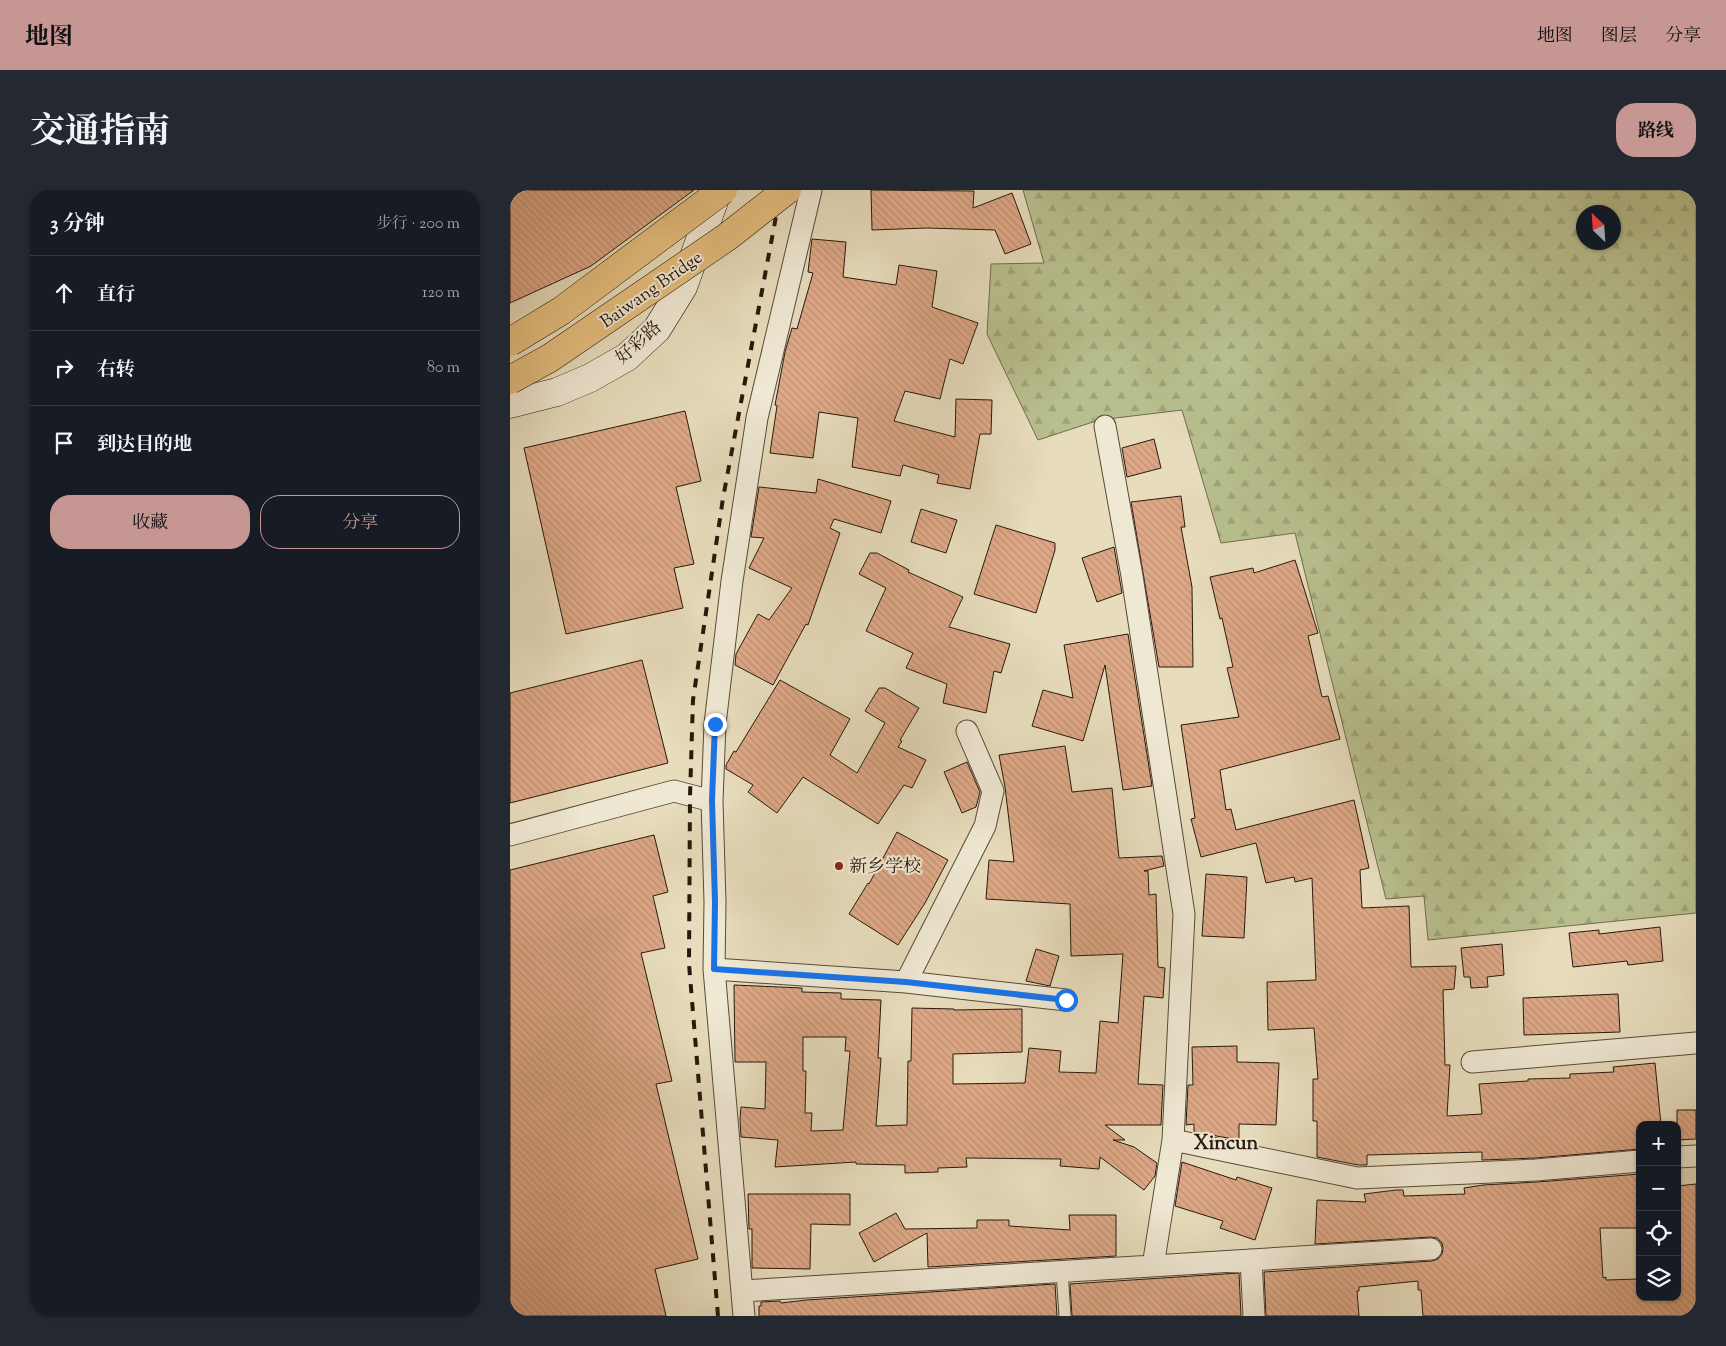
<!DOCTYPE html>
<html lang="zh">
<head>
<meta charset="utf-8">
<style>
	body { margin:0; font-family:"Sorts Mill Goudy","Noto Serif SC",serif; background:#242831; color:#f1f3f6 }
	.controls { position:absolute; right:15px; bottom:15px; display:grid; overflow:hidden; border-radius:10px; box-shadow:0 1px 4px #0004 }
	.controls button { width:45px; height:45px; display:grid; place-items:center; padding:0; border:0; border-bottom:1px solid #363941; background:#171b24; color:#f1f3f6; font:25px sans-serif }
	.compass { position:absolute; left:1066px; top:15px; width:45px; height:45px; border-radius:50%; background:#171b24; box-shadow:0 1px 4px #0004; rotate:335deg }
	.stop { position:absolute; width:15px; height:15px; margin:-11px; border:4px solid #1a73e8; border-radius:50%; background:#fff }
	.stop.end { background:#1a73e8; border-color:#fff; box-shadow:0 1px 5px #0008 }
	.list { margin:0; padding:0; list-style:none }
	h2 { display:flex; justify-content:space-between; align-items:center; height:65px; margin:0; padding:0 20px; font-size:21px }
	h2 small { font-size:16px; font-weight:400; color:#9ea1a6 }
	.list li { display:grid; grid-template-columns:32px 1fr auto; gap:15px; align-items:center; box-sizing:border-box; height:75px; padding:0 20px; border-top:1px solid #363941 }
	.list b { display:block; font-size:19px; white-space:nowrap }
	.list em { font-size:16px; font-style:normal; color:#9ea1a6 }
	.actions { display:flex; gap:10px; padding:15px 20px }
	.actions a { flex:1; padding:11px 0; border:1px solid #c59692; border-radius:20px; text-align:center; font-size:18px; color:#c59692 }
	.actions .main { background:#c59692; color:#111 }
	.icon { flex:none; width:28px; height:28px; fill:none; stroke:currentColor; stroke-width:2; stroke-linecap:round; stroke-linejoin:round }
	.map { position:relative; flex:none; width:1186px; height:1126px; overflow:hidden; border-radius:20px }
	header { display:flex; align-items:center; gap:30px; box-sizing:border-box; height:70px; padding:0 25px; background:#c59692; color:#111 }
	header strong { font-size:24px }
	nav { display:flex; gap:28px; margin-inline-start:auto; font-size:18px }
	.intro { display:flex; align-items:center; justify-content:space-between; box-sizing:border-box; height:120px; padding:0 30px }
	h1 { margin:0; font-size:35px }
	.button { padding:12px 22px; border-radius:20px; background:#c59692; color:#111; font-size:18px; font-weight:700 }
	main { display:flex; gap:30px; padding:0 30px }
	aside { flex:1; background:#171b24; border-radius:20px; box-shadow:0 1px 4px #0004 }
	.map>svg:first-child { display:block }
	.forest { fill:url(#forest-firs); stroke:#706c4e; fill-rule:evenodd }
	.building { fill:url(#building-back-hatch); stroke:#27190d; fill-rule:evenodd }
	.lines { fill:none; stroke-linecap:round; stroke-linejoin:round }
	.lane-casing { stroke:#574a39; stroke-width:13 }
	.street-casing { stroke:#574a39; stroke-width:23 }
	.secondary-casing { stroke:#27190d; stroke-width:29 }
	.lane { stroke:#efe8d3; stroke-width:11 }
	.street { stroke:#efe8d3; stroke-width:21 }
	.secondary { stroke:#efe8d3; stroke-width:28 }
	.rail { stroke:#27190d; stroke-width:4; stroke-dasharray:9 9; stroke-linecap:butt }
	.primary-bridge-casing { stroke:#27190d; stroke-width:29; stroke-linecap:butt }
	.primary-bridge { stroke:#e4be7e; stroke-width:28 }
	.route { stroke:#1a73e8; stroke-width:6 }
	.poi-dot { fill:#8f2418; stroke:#efe8d3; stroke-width:2 }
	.labels { text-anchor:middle; stroke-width:4; stroke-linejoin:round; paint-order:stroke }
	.street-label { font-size:18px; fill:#27190d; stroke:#efe8d3 }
	.poi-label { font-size:18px; fill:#27190d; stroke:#efe8d3; text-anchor:start }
	.quarter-label { font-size:20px; font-weight:bold; fill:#27190d; stroke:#efe8d3 }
</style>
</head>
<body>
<header>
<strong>地图</strong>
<nav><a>地图</a><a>图层</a><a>分享</a></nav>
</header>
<div class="intro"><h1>交通指南</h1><a class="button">路线</a></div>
<main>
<aside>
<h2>3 分钟<small>步行 · 200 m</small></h2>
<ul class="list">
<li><svg class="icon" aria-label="ahead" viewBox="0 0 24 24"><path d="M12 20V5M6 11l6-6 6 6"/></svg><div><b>直行</b></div><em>120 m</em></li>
<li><svg class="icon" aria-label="right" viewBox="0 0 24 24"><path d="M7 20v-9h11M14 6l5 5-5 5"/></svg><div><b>右转</b></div><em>80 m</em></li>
<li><svg class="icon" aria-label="arrive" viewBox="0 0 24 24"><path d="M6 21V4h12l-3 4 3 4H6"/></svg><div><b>到达目的地</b></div></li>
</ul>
<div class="actions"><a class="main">收藏</a><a>分享</a></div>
</aside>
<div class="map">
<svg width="1186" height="1126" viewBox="0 0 1186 1126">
	<defs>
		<pattern id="forest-firs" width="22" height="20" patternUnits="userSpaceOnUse" patternTransform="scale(1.25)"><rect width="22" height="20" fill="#b8bf8e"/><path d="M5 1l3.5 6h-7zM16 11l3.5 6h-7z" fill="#9ea479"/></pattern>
		<pattern id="building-back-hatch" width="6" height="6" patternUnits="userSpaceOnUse" patternTransform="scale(1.25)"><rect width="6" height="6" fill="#dea887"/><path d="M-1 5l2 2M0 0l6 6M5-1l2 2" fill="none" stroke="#be9073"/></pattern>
	</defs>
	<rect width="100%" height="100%" fill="#e7dcbc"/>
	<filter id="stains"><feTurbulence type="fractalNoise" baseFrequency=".004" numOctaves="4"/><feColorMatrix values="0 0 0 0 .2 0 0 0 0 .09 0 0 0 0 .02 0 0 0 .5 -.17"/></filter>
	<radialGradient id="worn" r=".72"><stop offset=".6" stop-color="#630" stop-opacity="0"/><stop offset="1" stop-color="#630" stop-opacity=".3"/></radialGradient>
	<!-- forest -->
	<path class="forest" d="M 513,0 L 1186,0 L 1186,723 L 918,750 L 914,706 L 876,709 L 785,343 L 711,353 L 672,220 L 589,230 L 528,250 L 477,144 L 481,74 L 534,73 ZM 1074,22 L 1104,22 L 1104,52 L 1074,52 Z"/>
	<!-- building -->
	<path class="building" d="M 0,0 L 184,0 L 81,76 L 0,113 Z
		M 361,0 L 464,1 L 463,18 L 502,3 L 521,54 L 495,64 L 485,40 L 417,38 L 362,40 Z
		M 302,49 L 336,52 L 333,87 L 386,95 L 389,75 L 427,81 L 422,117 L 468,133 L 453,174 L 440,169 L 430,209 L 395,201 L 384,231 L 445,247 L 446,209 L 482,210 L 481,244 L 470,244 L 460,299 L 427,293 L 429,285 L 393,275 L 390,286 L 342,277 L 348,228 L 309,222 L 303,268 L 260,263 L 267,216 L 265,215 L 275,162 L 282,138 L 287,139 L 303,83 L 298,82 Z
		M 175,221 L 191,291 L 166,297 L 184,374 L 164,378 L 173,418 L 56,444 L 14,258 Z
		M 644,249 L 651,278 L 617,287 L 612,258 Z
		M 308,289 L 381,311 L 371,343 L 324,329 L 320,338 L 330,343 L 298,435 L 296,434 L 263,495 L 225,475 L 226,464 L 248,424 L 259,430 L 282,398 L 239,378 L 254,348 L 241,347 L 249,297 L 306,303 Z
		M 671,306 L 675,337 L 671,337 L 682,397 L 683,477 L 649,477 L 621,312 Z
		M 411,319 L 447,330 L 436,363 L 401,352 Z
		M 486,335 L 545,353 L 545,360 L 526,423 L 464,404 Z
		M 604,357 L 612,403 L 587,412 L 572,368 Z
		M 360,363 L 367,363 L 399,380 L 398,382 L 453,407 L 439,437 L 500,454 L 491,483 L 484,481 L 476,523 L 433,513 L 437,494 L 396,478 L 403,463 L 356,441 L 376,398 L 349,384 Z
		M 785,370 L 808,443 L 798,446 L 812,507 L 818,506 L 830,549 L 710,580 L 716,620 L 721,619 L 726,640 L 844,610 L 859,678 L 850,680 L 852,718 L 899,716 L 901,777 L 946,776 L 944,799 L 933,800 L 935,875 L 940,875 L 937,926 L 972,924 L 969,894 L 1018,891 L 1018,889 L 1060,888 L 1060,884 L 1104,882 L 1103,877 L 1145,873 L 1151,935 L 1130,935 L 1130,959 L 1025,968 L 972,970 L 972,962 L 857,965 L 857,975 L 848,975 L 807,967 L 807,931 L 803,931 L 803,889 L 808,889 L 804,838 L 758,840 L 757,792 L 806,790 L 802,688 L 785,692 L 784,687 L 756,693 L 746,653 L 691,667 L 681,629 L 685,628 L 671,535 L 729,527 L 717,478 L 723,477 L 712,428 L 710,429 L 700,387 L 743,378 L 744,383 Z
		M 618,444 L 642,596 L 613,600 L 595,475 L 573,551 L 522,536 L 533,500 L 563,508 L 554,455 Z
		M 132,470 L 158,573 L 0,613 L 0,503 Z
		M 270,490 L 340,529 L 320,565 L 347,583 L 375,533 L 355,521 L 369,498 L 375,498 L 409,518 L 390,550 L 392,551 L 388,557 L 416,570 L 402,598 L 394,595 L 368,634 L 293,587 L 267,623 L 238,602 L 243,595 L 216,579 L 216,575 L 224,561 L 226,562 Z
		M 555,556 L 562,602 L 602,598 L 609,668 L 652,666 L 654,676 L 634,681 L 638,681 L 639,705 L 646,704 L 648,777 L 655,778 L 653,808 L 634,806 L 628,894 L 653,895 L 651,935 L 595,935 L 615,950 L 603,950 L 624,957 L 647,973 L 645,986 L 634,1000 L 590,967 L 589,979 L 550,976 L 551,969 L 456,968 L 457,977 L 428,978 L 428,982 L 395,983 L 395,975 L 346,974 L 346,972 L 265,977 L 268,950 L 231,947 L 230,929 L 231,917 L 255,919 L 256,872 L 225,872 L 224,795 L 292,798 L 292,802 L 331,803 L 331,809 L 371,810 L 368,868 L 371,868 L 366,936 L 397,935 L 398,871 L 401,871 L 402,818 L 444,819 L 444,820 L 512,819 L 512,862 L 443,864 L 443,894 L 515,893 L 519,858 L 551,861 L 549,882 L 586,883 L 590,831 L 608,833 L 613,764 L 561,766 L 560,714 L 476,709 L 479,670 L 504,672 L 495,597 L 489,565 ZM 293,847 L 336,847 L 335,861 L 340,861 L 333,940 L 301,941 L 302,923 L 295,923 L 296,881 L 293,881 Z
		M 457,572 L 470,602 L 466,617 L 452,623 L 434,582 Z
		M 387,642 L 438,670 L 415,713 L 388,755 L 339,724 L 358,693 L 359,694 Z
		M 144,645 L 158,702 L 143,706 L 155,758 L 131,763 L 162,891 L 146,894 L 188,1069 L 145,1079 L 156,1126 L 0,1126 L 0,680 Z
		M 696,684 L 737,687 L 734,748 L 692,746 Z
		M 1150,737 L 1153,771 L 1118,775 L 1117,771 L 1063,777 L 1059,743 L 1089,740 L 1089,744 Z
		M 992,754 L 994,785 L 977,787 L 978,797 L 961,798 L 960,787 L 954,787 L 951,758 Z
		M 526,759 L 549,766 L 540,796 L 516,791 Z
		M 1108,804 L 1110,842 L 1014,845 L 1013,808 Z
		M 727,856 L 727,872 L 769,873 L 766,935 L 729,934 L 729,950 L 684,942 L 684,934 L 676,935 L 678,895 L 683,895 L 682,857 Z
		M 1167,920 L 1186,920 L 1186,949 L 1167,950 Z
		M 672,972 L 726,990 L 727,987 L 762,998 L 745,1050 L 710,1038 L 713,1031 L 665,1016 Z
		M 1130,984 L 1130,1038 L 1090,1038 L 1093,1088 L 1096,1087 L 1096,1090 L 1130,1089 L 1130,1107 L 1167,1107 L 1167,996 L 1186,994 L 1186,1123 L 1182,1123 L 1182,1126 L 913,1126 L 911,1100 L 908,1100 L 908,1091 L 849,1097 L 849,1101 L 847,1101 L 849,1126 L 756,1126 L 754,1082 L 922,1071 L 928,1069 L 932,1064 L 933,1058 L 932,1053 L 927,1048 L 921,1047 L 805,1054 L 807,1010 L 856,1012 L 854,1004 L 886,1000 L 893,1000 L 894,1006 L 955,1004 L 954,998 L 973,995 L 1027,992 Z
		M 238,1004 L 340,1004 L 340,1035 L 301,1034 L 300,1079 L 242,1078 L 242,1039 L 239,1039 Z
		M 386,1023 L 395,1039 L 467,1038 L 467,1030 L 499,1030 L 499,1036 L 560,1040 L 559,1025 L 606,1025 L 606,1066 L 418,1077 L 417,1043 L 364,1072 L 349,1043 Z
		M 729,1083 L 731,1126 L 562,1126 L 560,1094 Z
		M 545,1094 L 547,1126 L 249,1126 L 249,1116 L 251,1116 L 251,1112 L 270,1111 L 271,1113 L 296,1110 Z"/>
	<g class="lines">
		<defs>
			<path id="lane" d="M 552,1081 L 555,1126"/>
			<path id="street" d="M 595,236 L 622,386 L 674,724 L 663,950 L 643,1076
				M 202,611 L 205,534 L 222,391 L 247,228 L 301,0
				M 0,645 L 164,601 L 202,611 L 205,712 L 204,779 L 234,1126
				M 204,779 L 396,792 L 475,636 L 483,601 L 457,541
				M 396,792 L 556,810
				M 962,872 L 1186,853
				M 663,950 L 847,988 L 1026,980 L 1130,971
				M 1167,967 L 1186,966
				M 741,1070 L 744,1126
				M 232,1101 L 921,1059"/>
			<path id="secondary" d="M 0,214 L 47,202 L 80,188 L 117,167 L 147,139 L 173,97 L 208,0"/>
		</defs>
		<!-- lane casing -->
		<use href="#lane" class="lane-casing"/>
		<!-- street casing -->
		<use href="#street" class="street-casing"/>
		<!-- secondary casing -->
		<use href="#secondary" class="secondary-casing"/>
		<!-- lane -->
		<use href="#lane" class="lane"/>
		<!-- street -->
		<use href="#street" class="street"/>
		<!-- secondary -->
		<use href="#secondary" class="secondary"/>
		<!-- rail -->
		<path class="rail" d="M 208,1126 L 179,774 L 180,606 L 183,510 L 213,308 L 271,0"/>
		<defs>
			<path id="primary-bridge" d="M 0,152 L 51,121 L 213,0
				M 0,190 L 40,168 L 217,47 L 277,0"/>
		</defs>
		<!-- primary-bridge casing -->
		<use href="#primary-bridge" class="primary-bridge-casing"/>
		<!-- primary-bridge -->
		<use href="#primary-bridge" class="primary-bridge"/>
	</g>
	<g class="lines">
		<!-- route -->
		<path class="route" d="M 205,534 L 202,610 L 205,712 L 204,779 L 396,792 L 556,810"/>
	</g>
	<!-- markers -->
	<circle class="poi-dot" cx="329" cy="676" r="5"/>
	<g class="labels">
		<!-- street labels -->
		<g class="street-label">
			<text transform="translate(141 99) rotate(-35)" y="6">Baiwang Bridge</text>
			<text transform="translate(128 152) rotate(-42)" y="6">好彩路</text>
		</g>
		<!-- poi labels -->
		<g class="poi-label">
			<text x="339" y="682">新乡学校</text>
		</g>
		<!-- quarter labels -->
		<g class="quarter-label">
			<text x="716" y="959">Xincun</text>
		</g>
	</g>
	<rect width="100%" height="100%" filter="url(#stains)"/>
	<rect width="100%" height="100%" fill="url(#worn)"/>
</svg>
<div class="controls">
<button>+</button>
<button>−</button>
<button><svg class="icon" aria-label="locate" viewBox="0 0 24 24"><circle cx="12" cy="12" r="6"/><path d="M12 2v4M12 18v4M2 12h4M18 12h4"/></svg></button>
<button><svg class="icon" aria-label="layers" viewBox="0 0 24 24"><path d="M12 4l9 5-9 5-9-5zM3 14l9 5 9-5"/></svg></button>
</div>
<svg class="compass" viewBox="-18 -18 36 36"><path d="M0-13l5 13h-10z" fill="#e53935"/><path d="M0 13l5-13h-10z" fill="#9ea1a6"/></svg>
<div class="stop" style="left:556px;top:810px"></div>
<div class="stop end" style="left:205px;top:534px"></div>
</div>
</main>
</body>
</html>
